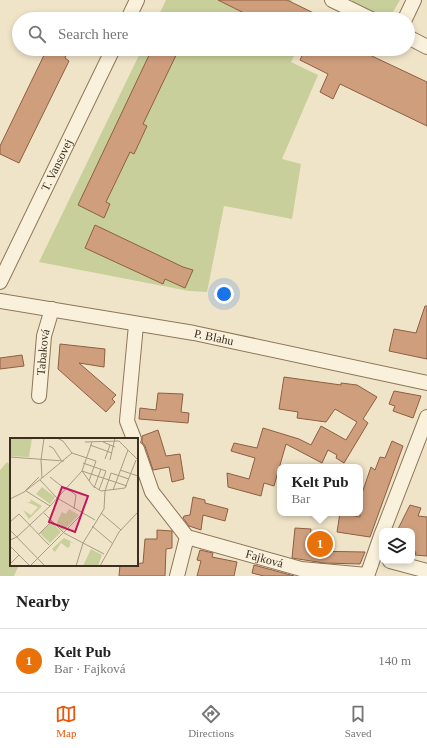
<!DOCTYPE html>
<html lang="en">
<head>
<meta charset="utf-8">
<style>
	body { margin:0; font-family:Georgia,serif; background:#f2f2f2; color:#222 }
	.controls { position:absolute; right:12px; bottom:12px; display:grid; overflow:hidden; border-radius:8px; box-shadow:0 2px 6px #0003 }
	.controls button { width:36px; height:36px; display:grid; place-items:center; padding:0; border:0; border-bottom:1px solid #e0e0e0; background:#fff; color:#222; font:20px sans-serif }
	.you { position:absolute; left:224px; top:294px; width:14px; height:14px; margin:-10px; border:3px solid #fff; border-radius:50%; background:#1a73e8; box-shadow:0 0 0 6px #1a73e833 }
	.badge { display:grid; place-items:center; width:26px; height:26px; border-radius:50%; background:#ea580c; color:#fff; font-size:13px; font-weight:700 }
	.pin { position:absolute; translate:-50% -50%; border:2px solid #fff; box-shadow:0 1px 4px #0006 }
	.popup { position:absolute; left:277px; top:464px; width:86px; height:52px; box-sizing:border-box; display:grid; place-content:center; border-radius:8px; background:#fff; filter:drop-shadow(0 1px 3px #0005); font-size:13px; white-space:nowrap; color:#767676 }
	.popup b { font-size:15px; color:#222 }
	.popup::after { content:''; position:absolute; left:50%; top:100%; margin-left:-8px; border:8px solid transparent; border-top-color:#fff }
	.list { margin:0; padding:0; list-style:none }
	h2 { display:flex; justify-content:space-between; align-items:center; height:52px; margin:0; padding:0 16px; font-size:17px }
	h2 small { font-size:13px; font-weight:400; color:#767676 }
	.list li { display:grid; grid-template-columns:26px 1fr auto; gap:12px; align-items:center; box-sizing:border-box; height:64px; padding:0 16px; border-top:1px solid #e0e0e0 }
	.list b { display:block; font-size:15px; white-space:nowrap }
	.list p { margin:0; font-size:13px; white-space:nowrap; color:#767676 }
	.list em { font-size:13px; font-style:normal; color:#767676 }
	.icon { flex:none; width:22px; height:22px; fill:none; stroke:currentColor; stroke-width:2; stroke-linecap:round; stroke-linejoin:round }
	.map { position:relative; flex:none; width:427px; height:576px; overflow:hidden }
	.search { position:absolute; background:#fff; box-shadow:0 2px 6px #0003; left:12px; right:12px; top:12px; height:44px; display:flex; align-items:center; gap:10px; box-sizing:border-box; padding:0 14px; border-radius:22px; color:#767676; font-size:15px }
	.sheet { height:116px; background:#fff }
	nav { display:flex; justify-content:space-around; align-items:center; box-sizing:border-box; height:56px; border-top:1px solid #e0e0e0; background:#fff; font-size:11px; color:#767676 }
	nav a { display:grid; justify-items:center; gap:2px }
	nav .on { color:#ea580c }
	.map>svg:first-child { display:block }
	.green { fill:#c9cf9b }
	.building { fill:#cf9f7d; stroke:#8d5f41 }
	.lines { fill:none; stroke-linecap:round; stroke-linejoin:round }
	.minor-casing { stroke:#8d765c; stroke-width:16 }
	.minor { stroke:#faf1dc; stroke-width:14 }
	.labels { text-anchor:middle; stroke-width:4; stroke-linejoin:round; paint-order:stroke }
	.street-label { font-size:12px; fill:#3d2e20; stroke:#f7eed8 }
	.inset-road { fill:none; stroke:#a89b85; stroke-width:1 }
	.view { fill:#c2185b; fill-opacity:0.15; stroke:#c2185b; stroke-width:2 }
	.inset-edge { fill:none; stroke:#3d2e20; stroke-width:2 }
</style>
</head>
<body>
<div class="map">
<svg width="427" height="576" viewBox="0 0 427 576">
	<rect width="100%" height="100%" fill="#f0e4c8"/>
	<!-- green -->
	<path class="green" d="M 166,0 L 292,0 L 283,19 L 157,19 Z
		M 352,0 L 400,0 L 389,19 L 353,3 Z
		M 142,49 L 297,49 L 291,62 L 318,75 L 282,159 L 301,164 L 292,219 L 224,206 L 207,292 L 189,291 L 39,262 Z
		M 7,462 L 11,466 L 11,565 L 19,565 L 14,576 L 0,576 L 0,470 Z"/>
	<!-- building -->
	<path class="building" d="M 218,0 L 287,0 L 326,19 L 270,19 L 262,15 L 260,19 L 244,19 L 246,14 Z
		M 47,49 L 69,49 L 65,58 L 69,61 L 19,163 L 0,154 L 0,146 Z
		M 152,49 L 179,49 L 143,124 L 147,126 L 134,154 L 130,152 L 106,202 L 110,204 L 104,218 L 78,205 Z
		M 305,49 L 357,49 L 427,82 L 427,126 L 340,84 L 333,99 L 320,92 L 328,74 L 300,60 Z
		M 95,225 L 183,267 L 193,270 L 185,288 L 165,279 L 163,284 L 85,248 Z
		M 425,306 L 427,306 L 427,359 L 389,351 L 394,329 L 416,333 Z
		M 60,344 L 105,349 L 104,367 L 79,363 L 116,395 L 112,399 L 115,402 L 106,412 L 58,369 Z
		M 22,355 L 24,366 L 0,369 L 0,358 Z
		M 284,377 L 341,385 L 341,383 L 357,385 L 377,397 L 363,419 L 368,423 L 344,463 L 336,458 L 337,455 L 328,450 L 322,463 L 286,444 L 274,486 L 264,483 L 261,496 L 228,487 L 227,473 L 249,479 L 255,458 L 231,451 L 234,443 L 257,448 L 263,428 L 299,439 L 311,445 L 321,426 L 346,440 L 357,422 L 335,409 L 326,422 L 297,418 L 298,412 L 279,409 Z
		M 394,391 L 421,396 L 413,418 L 393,411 L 395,406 L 389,404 Z
		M 158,393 L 183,394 L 181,412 L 189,413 L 188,423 L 139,419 L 140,408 L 156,410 Z
		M 158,430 L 166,456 L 180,454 L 184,479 L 172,482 L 169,467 L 153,470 L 145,446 L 142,442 L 142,436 Z
		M 392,441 L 403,446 L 370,537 L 337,532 L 340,513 L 360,517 L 360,499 L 371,467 L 375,470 L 380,457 L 385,458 Z
		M 193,497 L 205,500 L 205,503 L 228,509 L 225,521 L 203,515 L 201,530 L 189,526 L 183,518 L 184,516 L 190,515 Z
		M 410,505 L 421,508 L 418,516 L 427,517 L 427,556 L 415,555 L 416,552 L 412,551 L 412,531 L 397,531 Z
		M 295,528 L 311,529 L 309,551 L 365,552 L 360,564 L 324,563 L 292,558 Z
		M 157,530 L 172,531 L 172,548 L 166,549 L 165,576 L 119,576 L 120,565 L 143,563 L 145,539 L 157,539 Z
		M 200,550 L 213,553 L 212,557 L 237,562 L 234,576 L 197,576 L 201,561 L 197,560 Z
		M 254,565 L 294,576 L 264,576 L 252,573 Z"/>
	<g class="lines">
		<defs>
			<g id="minor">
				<path d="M 332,0 L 371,19"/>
				<path d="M 128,19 L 137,0"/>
				<path d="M 405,19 L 414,0"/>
				<path d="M 408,37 L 427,47"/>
				<path id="s1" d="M 0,282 L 113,49"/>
				<path id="s2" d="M 0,301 L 194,333 L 427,383"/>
				<path id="s3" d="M 39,396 L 44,336 L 52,309"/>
				<path d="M 134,439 L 127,421 L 136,325"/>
				<path id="s4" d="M 137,449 L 152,492 L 187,537 L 301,569 L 367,575"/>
				<path d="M 383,531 L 427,417"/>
				<path d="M 390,561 L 427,571"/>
				<path d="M 177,576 L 187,537"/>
				<path d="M 367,576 L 382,533"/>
			</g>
		</defs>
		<!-- minor casing -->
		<use href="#minor" class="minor-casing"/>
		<!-- minor -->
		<use href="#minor" class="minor"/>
	</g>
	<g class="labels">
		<!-- street labels -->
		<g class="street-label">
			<text dy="4" stroke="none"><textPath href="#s1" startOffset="130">T. Vansovej</textPath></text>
			<text dy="4" stroke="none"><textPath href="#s2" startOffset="217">P. Blahu</textPath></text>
			<text dy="4" stroke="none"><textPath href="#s3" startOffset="44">Tabaková</textPath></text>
			<text dy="4" stroke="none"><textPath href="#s4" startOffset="183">Fajková</textPath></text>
		</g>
	</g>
	<!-- overview -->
	<g transform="translate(10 438)">
		<rect width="128" height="128" fill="#f0e4c8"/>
		<path d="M 0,0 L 22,0 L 19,19 L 0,18 ZM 32,49 L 45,59 L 40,66 L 26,56 ZM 20,61 L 32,68 L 19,81 L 13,72 L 21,77 L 28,69 L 17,64 L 21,64 ZM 59,71 L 69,77 L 53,93 L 47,87 L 48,82 L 52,74 L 56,76 ZM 42,84 L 51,94 L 40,105 L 30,95 ZM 54,100 L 66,106 L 60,104 L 60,108 L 58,110 L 51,105 L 45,114 L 42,111 ZM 81,111 L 92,117 L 88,128 L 73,128 Z" fill="#c9cf9b"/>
		<path class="inset-road" d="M 47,0 L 53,3 L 62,15 L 86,23 L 79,43M 75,4 L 109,3 L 128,22M 93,4 L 105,9M 80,7 L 102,15M 39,8 L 43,10 L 51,22M 0,19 L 54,23M 95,21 L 100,7M 100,22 L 105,0M 73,25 L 96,33 L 89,52M 110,32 L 128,38M 72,33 L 83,48 L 91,53 L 115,50 L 126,22M 72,33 L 117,48M 40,39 L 55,51M 32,40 L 62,15M 30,42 L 47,60 L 85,82M 56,50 L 66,57 L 64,71M 84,50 L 91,31M 103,52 L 118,12M 15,53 L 29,39M 16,53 L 40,68M 0,61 L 14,54 L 32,40 L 31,22 L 34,0M 34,75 L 54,95 L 94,116M 91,75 L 111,92M 0,84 L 9,76 L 39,107M 82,88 L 102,105M 0,92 L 35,128M 29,96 L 42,83M 0,102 L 7,99 L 40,68 L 72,33 L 82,4M 0,108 L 20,128 L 73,75M 0,126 L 9,117M 66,128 L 73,105 L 94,71 L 95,53 L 101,35 L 119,41M 90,128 L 109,94 L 128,74"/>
		<path class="view" d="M 52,49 L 78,58 L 65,94 L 39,84 Z"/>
		<rect width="128" height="128" class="inset-edge"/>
	</g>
</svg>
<div class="controls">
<button><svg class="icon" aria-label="layers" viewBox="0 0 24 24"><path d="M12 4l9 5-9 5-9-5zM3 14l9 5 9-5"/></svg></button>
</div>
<div class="you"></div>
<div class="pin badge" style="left:320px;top:544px;background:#e8710a">1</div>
<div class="popup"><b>Kelt Pub</b>Bar</div>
<div class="search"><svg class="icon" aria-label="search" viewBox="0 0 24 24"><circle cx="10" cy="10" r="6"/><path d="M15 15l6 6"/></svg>Search here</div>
</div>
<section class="sheet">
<h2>Nearby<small></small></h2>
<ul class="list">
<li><span class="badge" style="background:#e8710a">1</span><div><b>Kelt Pub</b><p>Bar · Fajková</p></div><em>140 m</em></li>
</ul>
</section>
<nav>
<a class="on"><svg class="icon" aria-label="map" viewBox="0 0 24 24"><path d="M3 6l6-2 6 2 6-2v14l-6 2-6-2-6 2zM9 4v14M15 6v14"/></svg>Map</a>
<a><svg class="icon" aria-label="directions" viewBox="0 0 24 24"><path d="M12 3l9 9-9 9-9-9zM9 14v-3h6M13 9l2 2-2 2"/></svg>Directions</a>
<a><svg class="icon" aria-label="saved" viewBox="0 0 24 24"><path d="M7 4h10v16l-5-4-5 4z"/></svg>Saved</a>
</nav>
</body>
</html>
